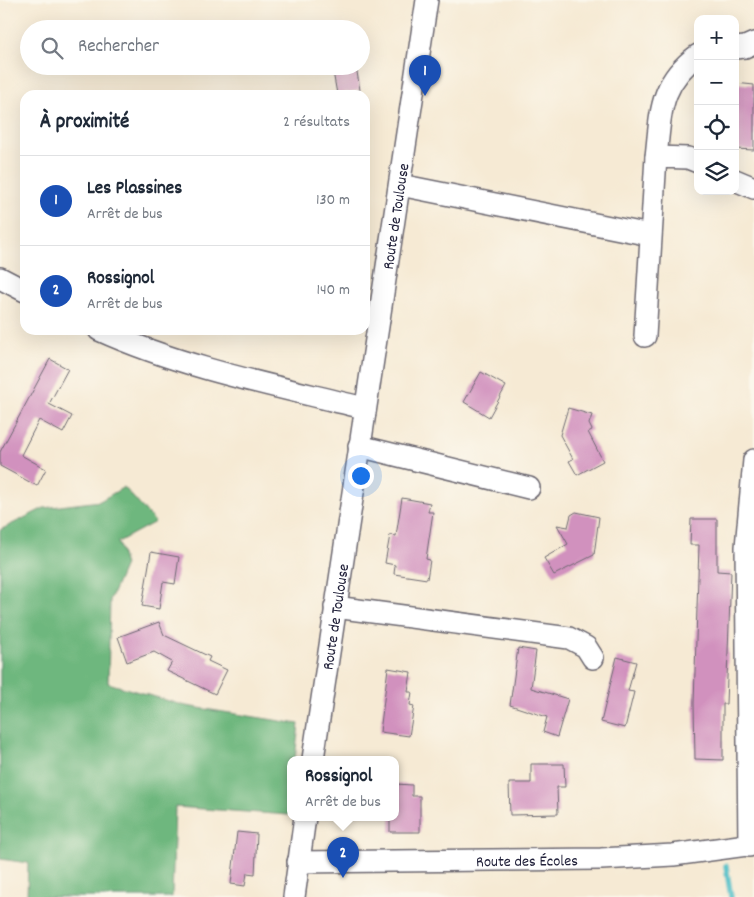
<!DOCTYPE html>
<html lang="fr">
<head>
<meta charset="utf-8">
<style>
	body { margin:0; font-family:Dekko,sans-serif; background:#f6f6f7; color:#1f2937 }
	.controls { position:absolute; right:15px; top:15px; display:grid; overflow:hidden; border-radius:10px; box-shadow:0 5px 20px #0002 }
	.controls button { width:45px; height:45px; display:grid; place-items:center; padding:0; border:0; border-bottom:1px solid #e0e1e3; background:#fff; color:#1f2937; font:25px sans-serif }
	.you { position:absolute; left:360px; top:475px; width:18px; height:18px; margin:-12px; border:4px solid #fff; border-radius:50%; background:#1a73e8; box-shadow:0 0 0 8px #1a73e833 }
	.badge { display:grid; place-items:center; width:32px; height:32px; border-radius:50%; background:#ea580c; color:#fff; font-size:16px; font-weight:700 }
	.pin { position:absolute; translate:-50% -41px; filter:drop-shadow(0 1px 2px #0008) }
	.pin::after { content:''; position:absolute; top:26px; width:18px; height:15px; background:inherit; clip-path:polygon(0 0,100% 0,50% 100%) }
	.popup { position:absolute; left:287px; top:756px; width:112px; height:65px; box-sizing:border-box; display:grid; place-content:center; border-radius:10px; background:#fff; filter:drop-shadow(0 1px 4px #0005); font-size:16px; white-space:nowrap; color:#747a83 }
	.popup b { font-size:19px; color:#1f2937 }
	.popup::after { content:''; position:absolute; left:50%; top:100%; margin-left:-10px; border:10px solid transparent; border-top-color:#fff }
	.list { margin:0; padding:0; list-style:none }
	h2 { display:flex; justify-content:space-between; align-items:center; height:65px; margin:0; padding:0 20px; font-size:21px }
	h2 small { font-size:16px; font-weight:400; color:#747a83 }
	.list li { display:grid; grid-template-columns:32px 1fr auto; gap:15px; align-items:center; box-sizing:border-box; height:90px; padding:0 20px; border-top:1px solid #e0e1e3 }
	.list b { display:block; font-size:19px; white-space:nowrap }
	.list p { margin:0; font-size:16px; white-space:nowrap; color:#747a83 }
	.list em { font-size:16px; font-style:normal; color:#747a83 }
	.icon { flex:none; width:28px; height:28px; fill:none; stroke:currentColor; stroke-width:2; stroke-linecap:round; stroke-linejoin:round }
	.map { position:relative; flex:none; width:754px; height:897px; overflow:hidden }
	.search { position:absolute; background:#fff; box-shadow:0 5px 20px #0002; left:20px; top:20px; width:350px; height:55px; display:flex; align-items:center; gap:12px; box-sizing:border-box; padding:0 18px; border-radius:28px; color:#747a83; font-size:19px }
	.panel { position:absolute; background:#fff; box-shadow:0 5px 20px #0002; left:20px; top:90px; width:350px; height:245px; border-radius:15px }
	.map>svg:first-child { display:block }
	.forest { fill:#6eb77e; stroke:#486c5c }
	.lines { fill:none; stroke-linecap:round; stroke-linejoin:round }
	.stream { stroke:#51bfc7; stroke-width:5.5 }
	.building { fill:#d191be }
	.minor-casing { stroke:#6c6871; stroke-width:24 }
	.minor { stroke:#fff; stroke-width:21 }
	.labels { text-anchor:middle; stroke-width:5; stroke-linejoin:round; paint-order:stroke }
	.street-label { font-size:16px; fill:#22223b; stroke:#fbf7ec }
</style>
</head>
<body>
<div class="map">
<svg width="754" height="897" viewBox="0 0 754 897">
	<rect width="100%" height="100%" fill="#fbf7ec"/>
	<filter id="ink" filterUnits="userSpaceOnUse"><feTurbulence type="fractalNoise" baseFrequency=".02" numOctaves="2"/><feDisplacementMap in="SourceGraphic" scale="10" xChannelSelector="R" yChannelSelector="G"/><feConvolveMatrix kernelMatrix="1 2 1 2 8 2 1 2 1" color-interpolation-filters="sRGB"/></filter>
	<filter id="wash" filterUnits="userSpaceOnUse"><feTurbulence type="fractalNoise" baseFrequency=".0096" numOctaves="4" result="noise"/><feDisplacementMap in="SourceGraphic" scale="20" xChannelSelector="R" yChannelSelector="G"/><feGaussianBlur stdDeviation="1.12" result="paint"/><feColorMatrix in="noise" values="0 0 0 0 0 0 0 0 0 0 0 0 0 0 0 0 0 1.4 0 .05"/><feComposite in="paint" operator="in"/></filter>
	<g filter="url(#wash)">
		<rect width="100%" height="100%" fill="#f6ead4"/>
		<!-- forest -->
		<path class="forest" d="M 124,487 L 155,522 L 118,542 L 125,565 L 110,600 L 108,683 L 186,706 L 299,724 L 295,759 L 290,759 L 289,815 L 175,807 L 172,897 L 27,897 L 28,863 L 0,859 L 0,530 L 44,508 L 100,501 Z"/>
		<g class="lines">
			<!-- stream -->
			<path class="stream" d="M 726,866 L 731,897"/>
		</g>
		<g id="blocks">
			<!-- building -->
			<path class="building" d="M 332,66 L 356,66 L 360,90 L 337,94 Z
				M 735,83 L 754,85 L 754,150 L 735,149 Z
				M 50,359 L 68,369 L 49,404 L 72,416 L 63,433 L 39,420 L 21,455 L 46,469 L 37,486 L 0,466 L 0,452 Z
				M 481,372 L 506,386 L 489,417 L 464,402 Z
				M 568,408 L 592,415 L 589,424 L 592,430 L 588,432 L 603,461 L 577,475 L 569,461 L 573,459 L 560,435 Z
				M 402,498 L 430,503 L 428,512 L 433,512 L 426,559 L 430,560 L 427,579 L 394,574 L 395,565 L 385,563 L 390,535 L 396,536 Z
				M 576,512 L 599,517 L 594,555 L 554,575 L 544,558 L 568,544 L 557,525 L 568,527 L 571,515 Z
				M 691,519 L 717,519 L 717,571 L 731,572 L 726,704 L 723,704 L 723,760 L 695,759 L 694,703 L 699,545 L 690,545 Z
				M 151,552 L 179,557 L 175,584 L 163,582 L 159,609 L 142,606 Z
				M 159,622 L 164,635 L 210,657 L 208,661 L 227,670 L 215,694 L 167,671 L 172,662 L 154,652 L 127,662 L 118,637 Z
				M 518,648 L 536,651 L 531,688 L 568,699 L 557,737 L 543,732 L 547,717 L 510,705 Z
				M 617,657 L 636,662 L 628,691 L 634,692 L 625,728 L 601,722 Z
				M 388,668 L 411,672 L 408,692 L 412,692 L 410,705 L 414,706 L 409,736 L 380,732 Z
				M 531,764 L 564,764 L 565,787 L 557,787 L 558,814 L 510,815 L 509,783 L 531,783 Z
				M 396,784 L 412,785 L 412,796 L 420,796 L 420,832 L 390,832 L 390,817 L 396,817 Z
				M 237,832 L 257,834 L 255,874 L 247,873 L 245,886 L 231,884 Z"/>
		</g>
	</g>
	<g filter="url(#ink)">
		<use href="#blocks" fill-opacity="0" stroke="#6c6871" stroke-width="1"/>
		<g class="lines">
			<defs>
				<g id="minor">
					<path d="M 735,48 L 745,47 L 754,43"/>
					<path d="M 656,157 C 661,113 659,83 698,55"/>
					<path d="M 735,180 L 754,188"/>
					<path d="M 400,185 L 650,235"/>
					<path d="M 0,278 L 25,291"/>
					<path d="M 99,330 C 183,368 275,386 364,408"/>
					<path d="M 645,336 L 656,157 L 688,158 L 698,162"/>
					<path d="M 359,446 L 529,488"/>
					<path d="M 335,607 L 569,638 L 586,647 L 593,658"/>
					<path id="s1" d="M 313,759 L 427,0"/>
					<path d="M 749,846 L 746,547 L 754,460"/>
					<path id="s2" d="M 298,862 L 601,859 L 673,855 L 754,844"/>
					<path d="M 294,897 L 305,817"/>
				</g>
			</defs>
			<!-- minor casing -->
			<use href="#minor" class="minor-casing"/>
			<!-- minor -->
			<use href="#minor" class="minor"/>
		</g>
	</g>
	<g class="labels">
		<!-- street labels -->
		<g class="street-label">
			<text dy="6" stroke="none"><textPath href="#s1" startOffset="549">Route de Toulouse</textPath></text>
			<text dy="6" stroke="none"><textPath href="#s1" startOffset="144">Route de Toulouse</textPath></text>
			<text dy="6" stroke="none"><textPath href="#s2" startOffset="229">Route des Écoles</textPath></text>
		</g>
	</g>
</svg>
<div class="controls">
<button>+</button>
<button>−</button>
<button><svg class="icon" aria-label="locate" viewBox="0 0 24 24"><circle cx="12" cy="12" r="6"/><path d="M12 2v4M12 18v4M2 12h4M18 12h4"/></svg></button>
<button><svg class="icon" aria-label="layers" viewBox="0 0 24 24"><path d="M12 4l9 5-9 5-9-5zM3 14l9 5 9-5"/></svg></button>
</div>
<div class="you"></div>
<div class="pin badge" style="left:425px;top:96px;background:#1a4fb4">1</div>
<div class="pin badge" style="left:343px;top:878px;background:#1a4fb4">2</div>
<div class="popup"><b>Rossignol</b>Arrêt de bus</div>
<div class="search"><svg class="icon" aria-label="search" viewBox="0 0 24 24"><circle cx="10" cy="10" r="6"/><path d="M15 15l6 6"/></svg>Rechercher</div>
<section class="panel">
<h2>À proximité<small>2 résultats</small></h2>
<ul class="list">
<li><span class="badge" style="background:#1a4fb4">1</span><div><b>Les Plassines</b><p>Arrêt de bus</p></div><em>130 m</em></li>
<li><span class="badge" style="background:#1a4fb4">2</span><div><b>Rossignol</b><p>Arrêt de bus</p></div><em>140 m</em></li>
</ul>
</section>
</div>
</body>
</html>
